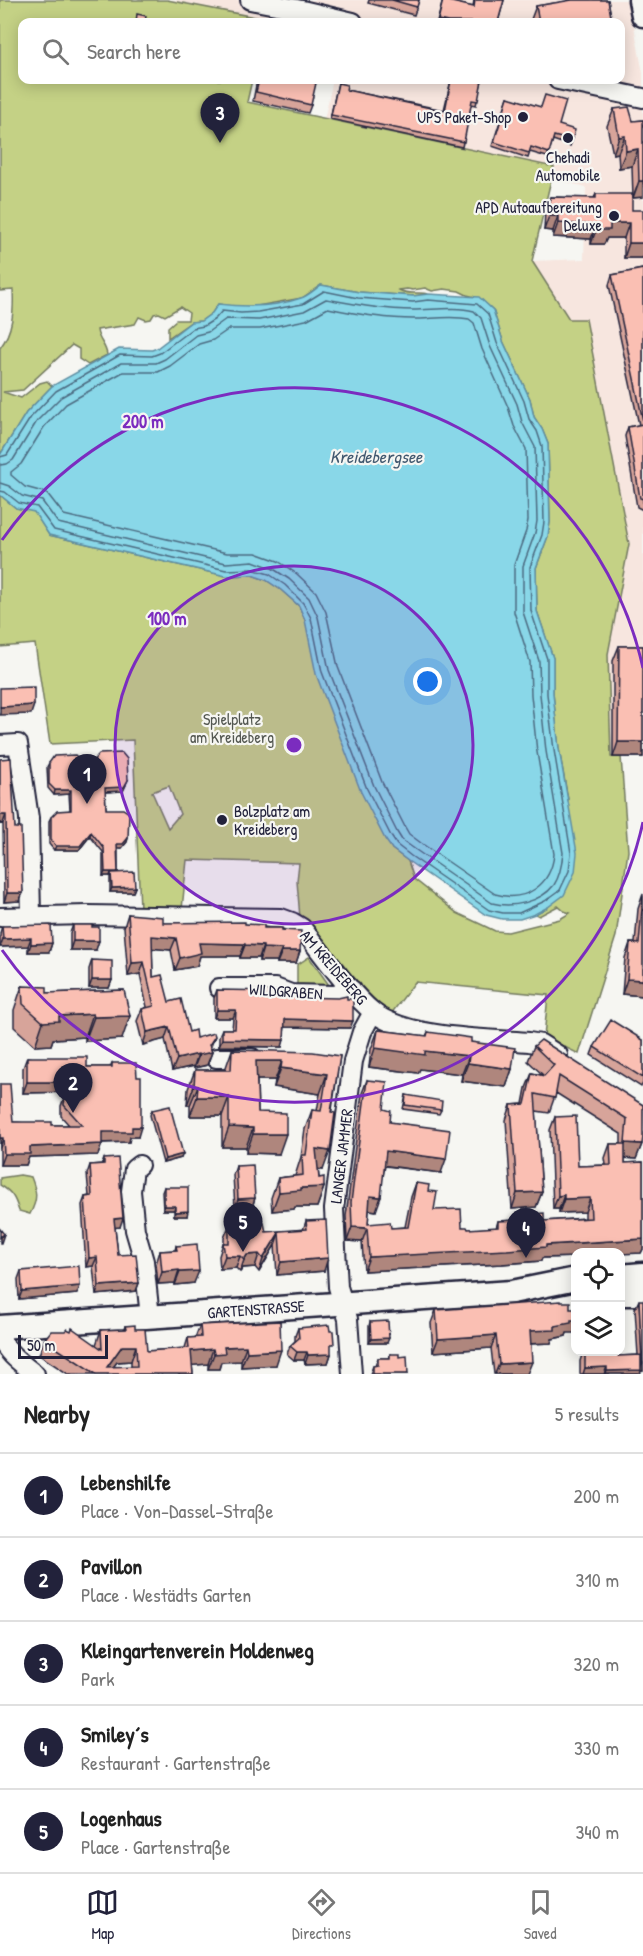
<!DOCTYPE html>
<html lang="en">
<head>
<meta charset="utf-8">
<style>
	body { margin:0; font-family:"Patrick Hand",sans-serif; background:#f6f6f6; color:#222 }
	.controls { position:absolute; right:18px; bottom:18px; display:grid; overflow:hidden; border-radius:12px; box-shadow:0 3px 15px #0003 }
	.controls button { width:54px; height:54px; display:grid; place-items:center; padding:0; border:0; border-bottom:2px solid #e0e0e0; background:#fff; color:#222; font:30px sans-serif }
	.scale { position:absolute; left:18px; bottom:15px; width:90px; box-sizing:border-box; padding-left:6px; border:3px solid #22223b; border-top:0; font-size:16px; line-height:21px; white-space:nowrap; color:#22223b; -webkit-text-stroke:4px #f6f6f2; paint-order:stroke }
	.you { position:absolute; left:428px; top:682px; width:21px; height:21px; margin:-15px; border:4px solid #fff; border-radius:50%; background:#1a73e8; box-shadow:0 0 0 9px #1a73e833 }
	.badge { display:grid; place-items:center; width:39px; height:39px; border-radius:50%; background:#22223b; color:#fff; font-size:20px; font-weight:700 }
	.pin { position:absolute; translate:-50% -50px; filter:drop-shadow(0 2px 3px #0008) }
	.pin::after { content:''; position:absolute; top:32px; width:21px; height:18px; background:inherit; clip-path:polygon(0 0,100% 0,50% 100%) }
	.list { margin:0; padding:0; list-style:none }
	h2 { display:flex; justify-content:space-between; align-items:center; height:78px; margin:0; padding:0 24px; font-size:26px }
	h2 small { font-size:20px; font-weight:400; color:#767676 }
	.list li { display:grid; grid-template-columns:39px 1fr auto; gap:18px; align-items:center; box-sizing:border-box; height:84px; padding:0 24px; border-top:2px solid #e0e0e0 }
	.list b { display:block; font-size:22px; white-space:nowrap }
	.list p { margin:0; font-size:20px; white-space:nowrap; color:#767676 }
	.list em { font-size:20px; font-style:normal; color:#767676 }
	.icon { flex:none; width:33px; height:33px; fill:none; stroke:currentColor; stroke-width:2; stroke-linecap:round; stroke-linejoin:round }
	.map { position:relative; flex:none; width:643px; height:1374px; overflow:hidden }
	.search { position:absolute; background:#fff; box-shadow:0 3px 15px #0003; left:18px; right:18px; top:18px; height:66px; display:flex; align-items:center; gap:15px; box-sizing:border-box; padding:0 21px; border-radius:12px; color:#767676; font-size:22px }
	.sheet { height:498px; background:#fff }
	nav { display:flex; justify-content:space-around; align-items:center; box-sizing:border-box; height:84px; border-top:2px solid #e0e0e0; background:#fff; font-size:16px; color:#767676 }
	nav a { display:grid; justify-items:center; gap:3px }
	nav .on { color:#22223b }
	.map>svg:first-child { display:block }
	.built { fill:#f7e6df }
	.green { fill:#c4d185; stroke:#737a60; stroke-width:1.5; fill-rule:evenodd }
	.water { fill:#89d7e8; stroke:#608fa3; stroke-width:1.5 }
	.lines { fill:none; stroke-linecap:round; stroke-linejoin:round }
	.shore { stroke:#4b6a80; stroke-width:1.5 }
	.minor-casing { stroke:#22223b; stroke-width:22 }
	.major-casing { stroke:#22223b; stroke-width:27 }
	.minor { stroke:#f6f6f2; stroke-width:18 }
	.major { stroke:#f6f6f2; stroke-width:22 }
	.wall { fill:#d7a49a; stroke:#22223b; stroke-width:1.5; fill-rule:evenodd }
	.shaded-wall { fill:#af867d; stroke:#22223b; stroke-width:1.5 }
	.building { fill:#fabfb3; stroke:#22223b; stroke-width:1.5; fill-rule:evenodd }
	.ring { fill:none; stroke:#7b2cbf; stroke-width:3 }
	.poi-dot { fill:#22223b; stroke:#f6f6f2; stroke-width:2 }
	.labels { text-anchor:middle; stroke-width:4.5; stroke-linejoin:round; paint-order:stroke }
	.poi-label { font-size:16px; fill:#22223b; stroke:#f6f6f2; text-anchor:end }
	.park-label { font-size:16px; fill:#535751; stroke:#f6f6f2 }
	.street-label { font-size:16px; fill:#22223b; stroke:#f6f6f2 }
	.water-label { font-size:18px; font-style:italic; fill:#41586f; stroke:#f6f6f2 }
	.centre { fill:#7b2cbf; stroke:#f6f6f2; stroke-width:3 }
	.ring-label { font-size:18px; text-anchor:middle; font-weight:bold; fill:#7b2cbf; stroke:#f6f6f2; stroke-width:4.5; stroke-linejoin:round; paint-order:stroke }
</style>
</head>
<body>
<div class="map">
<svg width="643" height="1374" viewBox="0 0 643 1374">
	<rect width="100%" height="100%" fill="#f6f6f2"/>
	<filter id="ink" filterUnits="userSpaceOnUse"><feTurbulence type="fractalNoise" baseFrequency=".0167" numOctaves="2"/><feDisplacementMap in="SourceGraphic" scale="12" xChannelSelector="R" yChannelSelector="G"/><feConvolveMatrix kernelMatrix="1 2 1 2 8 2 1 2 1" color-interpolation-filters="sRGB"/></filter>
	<g filter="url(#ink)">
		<!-- built -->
		<path class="built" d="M 167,0 L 629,0 L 643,73 L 643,757 L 611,758 L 608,654 L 629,544 L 586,319 L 569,319 L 532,261 L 584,259 L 586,187 L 552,179 L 554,167 L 324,120 L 333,80 L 360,80 L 370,82 L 373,80 L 620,80 L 620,22 L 282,22 Z"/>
		<!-- green -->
		<path class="green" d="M 0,0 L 167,0 L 265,19 L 264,22 L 22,22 L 22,80 L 252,80 L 247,102 L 554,167 L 532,261 L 569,319 L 586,319 L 629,544 L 608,654 L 611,757 L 621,757 L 628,851 L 616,936 L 579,1054 L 544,1037 L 548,995 L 415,982 L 391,1014 L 371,1001 L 300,918 L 297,881 L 299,863 L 187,860 L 182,909 L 140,909 L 133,740 L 50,744 L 35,644 L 0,647 L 0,495 L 16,508 L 34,511 L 49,535 L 226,576 L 252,575 L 266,580 L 281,590 L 299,606 L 305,620 L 392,849 L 408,861 L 414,879 L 457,913 L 495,931 L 508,932 L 560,919 L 570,913 L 564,911 L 558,906 L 539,916 L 535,914 L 548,907 L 568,799 L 559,749 L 553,693 L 553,658 L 537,611 L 536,568 L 548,536 L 550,522 L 548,444 L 542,429 L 534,417 L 530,399 L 503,341 L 493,310 L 479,298 L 467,295 L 459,291 L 444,289 L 432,291 L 425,288 L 413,290 L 407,289 L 399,290 C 411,296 417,291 428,294 L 414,296 L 359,292 L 321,285 L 302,298 L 257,306 L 241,307 L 218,304 L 212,313 L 201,321 L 191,322 L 168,338 L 168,327 L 176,320 L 188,320 L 189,313 L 180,307 L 165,316 L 159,313 L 154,314 L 151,319 L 146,320 L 139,317 L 135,324 L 97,330 C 98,340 106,345 107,355 L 88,365 L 79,359 L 79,349 L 72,345 L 23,390 L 3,392 L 21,398 L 40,383 L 47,381 L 52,386 L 26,413 L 0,455 L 0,348 C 13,331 14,311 13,290 L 0,291 ZM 169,786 L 180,814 L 168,828 L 152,792 Z
			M 309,957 L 329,985 L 297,985 L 297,965 Z
			M 20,1175 L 31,1177 C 37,1192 38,1199 30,1214 L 19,1211 C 15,1198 12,1192 0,1185 L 0,1178 Z"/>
		<!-- water -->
		<path class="water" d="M 321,285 L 359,292 L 413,296 L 428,294 L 479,297 L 493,310 L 503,341 L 530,399 L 534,417 L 542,429 L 548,444 L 550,522 L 548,536 L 536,568 L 537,611 L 553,658 L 553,693 L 559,749 L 577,853 L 575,872 L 564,895 L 548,907 L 535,914 L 520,919 L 502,919 L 486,915 L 408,861 L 392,849 L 385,839 L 361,792 L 316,674 L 305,620 L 299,606 L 281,590 L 266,580 L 252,575 L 226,576 L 49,535 L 34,512 L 16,508 L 0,495 L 0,455 L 26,413 L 52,386 L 119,349 L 152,350 L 157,348 L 191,322 L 201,321 L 212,313 L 218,304 C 244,307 276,307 301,298 C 308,296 315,289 321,285 Z"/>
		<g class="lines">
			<!-- shore -->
			<path class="shore" d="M 328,308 C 356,314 384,319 413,319 C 431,319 452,315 469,319 L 474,323 L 482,349 L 508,407 L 514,426 L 526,449 L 528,520 L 526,531 L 514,565 L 514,612 L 530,662 L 531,695 L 537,752 L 554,854 C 551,885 526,903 495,894 L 421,843 L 409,834 L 405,827 L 382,782 L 338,667 L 326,612 L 316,592 L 297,574 L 278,561 L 256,553 L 227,553 L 64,515 L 47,493 L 25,487 L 11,475 L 11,472 L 21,464 L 44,427 L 66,404 L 123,372 L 158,372 L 170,366 L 199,344 L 213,340 L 229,329 L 260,329 L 306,320 Z
				M 0,457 L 7,455 L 31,417 L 56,391 L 120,355 L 152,356 L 160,353 L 193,328 L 204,326 L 215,319 L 222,311 L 241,313 L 258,312 L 303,304 L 324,291 L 358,298 L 413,302 L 428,300 L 477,304 L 488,314 L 497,343 L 524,401 L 529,419 L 537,431 L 542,446 L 544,522 L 542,535 L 530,567 L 531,611 L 547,659 L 547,694 L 554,750 L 571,853 L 569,871 L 560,890 L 545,901 L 519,913 L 503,913 L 489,910 L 411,856 L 397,845 L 391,836 L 367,789 L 322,672 L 311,618 L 303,603 L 285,585 L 269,574 L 252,569 L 226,570 L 54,530 L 37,507 L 19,503 L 5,492 L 0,491
				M 0,465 L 7,464 L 13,460 L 37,421 L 61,397 L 121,363 L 156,363 L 165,359 L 196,335 L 208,332 L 226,319 L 259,320 L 304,311 L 326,299 C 354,304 384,310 413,310 C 433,310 455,306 474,311 L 481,318 L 490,346 L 517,404 L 522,422 L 535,447 L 537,521 L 535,533 L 523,566 L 523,612 L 539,661 L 540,694 L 546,751 L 563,853 C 562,864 560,876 554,885 C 540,903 512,908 492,903 L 416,850 L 402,840 L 397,832 L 374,786 L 329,670 L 318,617 L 309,598 L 289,579 L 272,568 L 253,561 L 226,563 L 58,523 L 42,501 L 22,496 L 9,486 L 0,483"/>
			<defs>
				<path id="minor" d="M 250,0 L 302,10 L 353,22
					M 558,80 L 643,98
					M 0,745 L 18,744 L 29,818 L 31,916
					M 0,917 L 88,915 L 281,918 L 292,922 L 302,928 C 322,953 349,992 373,1012 C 405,1038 487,1039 529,1042 L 541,1044 L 558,1055
					M 219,988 L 275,988 L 291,994 L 335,995 L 352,990
					M 216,1058 L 252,1058
					M 139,1165 L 134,1169 L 131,1191 L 135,1230 L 144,1261 L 150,1317
					M 0,1336 C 6,1353 21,1363 35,1374
					M 352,1374 L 348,1319 L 338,1287 L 334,1209 L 353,1061 L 362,1032 L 373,1012"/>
				<path id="major" d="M 640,0 L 643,15
					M 620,1276 L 643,1274
					M 620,1294 L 643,1294
					M 0,1327 L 512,1292 L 576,1279"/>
			</defs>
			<!-- minor casing -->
			<use href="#minor" class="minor-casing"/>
			<!-- major casing -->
			<use href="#major" class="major-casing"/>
			<!-- minor -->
			<use href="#minor" class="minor"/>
			<!-- major -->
			<use href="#major" class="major"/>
		</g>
		<!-- wall -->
		<path class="wall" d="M 369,0 L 419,0 L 414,15 L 368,3 Z
			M 443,0 L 473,7 L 474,0 L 504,0 L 498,22 L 437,22 Z
			M 567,0 L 608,0 L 612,22 L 530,22 L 536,6 L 567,1 Z
			M 257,80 L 302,80 L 311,105 L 308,113 L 253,101 Z
			M 451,80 L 482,80 L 476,105 L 471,104 L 462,147 L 330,119 L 338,83 L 346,90 L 444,110 Z
			M 508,97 L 559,125 L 572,141 L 570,146 L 553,140 L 547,157 L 530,152 L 528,158 L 492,146 Z
			M 614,109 L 633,121 L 643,120 L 643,197 L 633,198 L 632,166 L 619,168 L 618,153 L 613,154 L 607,126 Z
			M 596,194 L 632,210 L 643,258 L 624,258 L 624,238 L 607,238 L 604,244 L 591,244 L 591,239 L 553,237 L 553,231 L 544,230 L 545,211 L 550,197 L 594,198 Z
			M 643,269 L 643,510 L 637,507 L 625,436 L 628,427 L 639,425 L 609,285 L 612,275 Z
			M 619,646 L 643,646 L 643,757 L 613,757 L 613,661 Z
			M 0,759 L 15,828 L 23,893 L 19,901 L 4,902 L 3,823 L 0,824 Z
			M 49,763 L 88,766 L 126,785 L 123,791 L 105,792 L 106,809 L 128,838 L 127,842 L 122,848 L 118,848 L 118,873 L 135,887 L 133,892 L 110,892 L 110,876 L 103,876 L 103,852 L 90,836 L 79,850 L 54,850 L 49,844 L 49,821 L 51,817 L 70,810 L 69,794 L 54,795 L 48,788 L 47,767 Z
			M 643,894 L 643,996 L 622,994 L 625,958 L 630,943 L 635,943 L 638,909 Z
			M 128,914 L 163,923 L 245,924 L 282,930 L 300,951 L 296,963 L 277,963 L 277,961 L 259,961 L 259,958 L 240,958 L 240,956 L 200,956 L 197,966 L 175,970 L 171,950 L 152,948 L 153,977 L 189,1032 L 210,1048 L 212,1052 L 207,1065 L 194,1068 L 194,1066 L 172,1071 L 165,1039 L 143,1045 L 137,1021 L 142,1009 L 147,1007 L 140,974 L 128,976 L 124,927 Z
			M 73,925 L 96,950 L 70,950 L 70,933 Z
			M 2,926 L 52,943 L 49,952 L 28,952 L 28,946 L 0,947 L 0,933 Z
			M 92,960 L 112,980 L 109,988 L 89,988 L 89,969 Z
			M 22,986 L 47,993 L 124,990 L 122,1039 L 85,1041 L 85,1037 L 53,1039 L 51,1045 L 35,1046 L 14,1027 L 14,1010 Z
			M 217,990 L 350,1028 L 285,1027 L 282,1047 L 219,1046 L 219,1036 L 222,1029 L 232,1029 L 233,1018 L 214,1018 L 214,998 Z
			M 378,1030 L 426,1036 L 428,1032 L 471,1042 L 512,1069 L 506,1087 L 461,1081 L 462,1074 L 420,1069 L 418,1073 L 369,1067 L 371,1049 Z
			M 643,1040 L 643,1083 L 641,1087 L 591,1055 L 594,1047 Z
			M 534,1046 L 643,1105 L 642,1144 L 636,1159 L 625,1158 L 625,1163 L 643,1162 L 643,1249 L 641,1253 L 576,1252 L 576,1257 L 542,1258 L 541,1261 L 502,1264 L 364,1271 L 362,1242 L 347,1241 L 346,1216 L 362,1093 L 367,1080 L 390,1122 L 441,1173 L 385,1166 L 376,1211 L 369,1210 L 368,1224 L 391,1228 L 405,1227 L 411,1197 L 416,1183 L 428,1191 L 434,1210 L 462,1227 L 468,1229 L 496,1228 L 498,1221 L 518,1220 L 520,1215 L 544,1221 L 585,1218 L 585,1212 L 559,1213 L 559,1209 L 553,1209 L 550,1130 L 555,1117 L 578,1166 L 606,1165 L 605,1158 L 610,1144 L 621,1144 L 621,1134 L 556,1093 L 549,1113 L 536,1111 L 542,1192 L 536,1207 L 512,1209 L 506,1120 L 511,1105 L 523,1104 L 526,1088 L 532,1073 L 543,1075 L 528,1061 Z
			M 232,1050 L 340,1056 L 323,1170 L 318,1169 L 319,1178 L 324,1187 L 317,1207 L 295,1207 L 294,1209 L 272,1211 L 271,1198 L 278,1178 L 295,1176 L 301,1157 L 305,1129 L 312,1110 L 317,1111 L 320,1094 L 274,1087 L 275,1080 L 257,1080 L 258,1112 L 279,1154 L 246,1153 L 246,1147 L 222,1147 L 222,1116 L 190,1116 L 190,1105 L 187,1105 L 188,1089 L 195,1070 L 225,1070 Z
			M 27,1057 L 87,1067 L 110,1067 L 112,1063 L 138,1137 L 130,1137 L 129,1142 L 102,1143 L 98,1155 L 29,1157 L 26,1165 L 0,1165 L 0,1084 L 13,1122 L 52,1125 L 69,1125 L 61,1116 L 61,1106 L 65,1095 L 69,1092 L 23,1093 L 23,1068 Z
			M 406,1095 L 441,1110 L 439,1114 L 403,1109 Z
			M 152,1110 L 181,1158 L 163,1163 L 150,1115 Z
			M 104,1159 L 120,1227 L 115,1227 L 118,1255 L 139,1283 L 136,1291 L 96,1295 L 93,1266 L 86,1267 L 82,1205 L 85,1197 L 89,1196 L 87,1174 L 90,1165 L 102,1164 Z
			M 236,1166 L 255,1198 L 252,1207 L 235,1208 L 233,1175 Z
			M 164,1187 L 187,1216 L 174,1216 L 174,1210 L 163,1210 L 162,1192 Z
			M 306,1221 L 324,1271 L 277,1275 L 275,1245 L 259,1272 L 255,1267 L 243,1268 L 240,1272 L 236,1268 L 220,1269 L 219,1256 L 223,1243 L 224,1243 L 224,1238 L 229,1226 L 266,1232 L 303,1230 Z
			M 176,1246 L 194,1283 L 175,1285 L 175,1283 L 158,1284 L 156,1264 L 160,1251 L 175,1250 Z
			M 21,1271 L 77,1294 L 19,1299 L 18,1279 Z
			M 639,1300 L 643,1371 L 641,1371 L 640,1374 L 580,1374 L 580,1361 L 583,1352 L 618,1352 L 618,1356 L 638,1355 L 635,1309 Z
			M 436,1310 L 567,1333 L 566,1336 L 552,1339 L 551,1343 L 530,1344 L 527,1374 L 494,1374 L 491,1348 L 433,1352 L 431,1323 Z
			M 280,1321 L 276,1365 L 241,1367 L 241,1361 L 221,1362 L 219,1369 L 208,1369 L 208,1364 L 192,1365 L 193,1374 L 68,1374 L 39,1355 L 44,1340 L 96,1345 L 101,1330 L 124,1329 L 125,1326 L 135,1329 L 147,1351 L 185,1348 L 188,1338 L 195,1338 L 200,1325 ZM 131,1361 L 131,1367 L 113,1367 L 117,1362 Z
			M 370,1322 L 387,1343 L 369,1343 L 369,1326 Z
			M 298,1328 L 331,1354 L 328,1363 L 305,1364 L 304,1360 L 294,1360 L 287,1354 L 290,1346 L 295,1341 L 295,1336 Z
			M 390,1354 L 399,1357 L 408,1374 L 370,1374 L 373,1366 L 375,1366 L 378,1358 L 389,1358 Z"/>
		<!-- shaded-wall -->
		<path class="shaded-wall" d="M 625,136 L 618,153 L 613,154 L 619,137 Z
			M 638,149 L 632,166 L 619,168 L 626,151 Z
			M 639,181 L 643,181 L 643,197 L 633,198 Z
			M 549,216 L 558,216 L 553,231 L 544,230 Z
			M 558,223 L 596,225 L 591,239 L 553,237 Z
			M 610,223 L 629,223 L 624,238 L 607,238 L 604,244 L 591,244 L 596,230 Z
			M 629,243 L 643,243 L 643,258 L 624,258 Z
			M 34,705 L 31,714 L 0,715 L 0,707 Z
			M 618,742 L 643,742 L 643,757 L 613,757 Z
			M 128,780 L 123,791 L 103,792 L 105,788 Z
			M 55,790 L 71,790 L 69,794 L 54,795 Z
			M 0,815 L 6,815 L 3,823 L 0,824 Z
			M 91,832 L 90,836 L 79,850 L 54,850 L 56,846 Z
			M 128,838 L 127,842 L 122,848 L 116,848 L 117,844 Z
			M 105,872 L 118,872 L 111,873 L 110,876 L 103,876 Z
			M 135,887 L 133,892 L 110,892 L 112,888 Z
			M 7,893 L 23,893 L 19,901 L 4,902 Z
			M 152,936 L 176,938 L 171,950 L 148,948 Z
			M 31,938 L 28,946 L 0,947 L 3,939 Z
			M 73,941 L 99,941 L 96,950 L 70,950 Z
			M 52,943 L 49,952 L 28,952 L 31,944 Z
			M 199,943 L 245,944 L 240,956 L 200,956 L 197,966 L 175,970 L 180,958 Z
			M 245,945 L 263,946 L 259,958 L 240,958 Z
			M 263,948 L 282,949 L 277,961 L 259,961 Z
			M 282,951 L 300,951 L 296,963 L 277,963 Z
			M 144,962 L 140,974 L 128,976 L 132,963 Z
			M 627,979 L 643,980 L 643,996 L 622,994 Z
			M 92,980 L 112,980 L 109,988 L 89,988 Z
			M 217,1010 L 236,1010 L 233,1018 L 214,1018 Z
			M 93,1014 L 85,1037 L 53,1039 L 51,1045 L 35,1046 L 43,1022 L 59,1016 Z
			M 130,1016 L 122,1039 L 85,1041 L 94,1017 Z
			M 285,1019 L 353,1021 L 350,1028 L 282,1027 Z
			M 169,1027 L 165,1039 L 143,1045 L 147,1032 Z
			M 215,1036 L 210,1049 L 212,1052 L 207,1065 L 194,1068 L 199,1055 L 209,1045 Z
			M 222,1039 L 284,1040 L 282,1047 L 219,1046 Z
			M 375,1048 L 425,1051 L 469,1056 L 462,1074 L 420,1069 L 418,1073 L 369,1067 Z
			M 198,1054 L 194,1066 L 172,1071 L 177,1059 Z
			M 256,1061 L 282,1061 L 275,1080 L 249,1080 Z
			M 468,1063 L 512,1069 L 506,1087 L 461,1081 Z
			M 281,1068 L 327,1074 L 320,1094 L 274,1087 Z
			M 27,1082 L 82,1082 L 79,1092 L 23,1093 Z
			M 194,1086 L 198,1086 L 190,1105 L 187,1105 Z
			M 197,1097 L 229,1097 L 222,1116 L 190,1116 Z
			M 132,1127 L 141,1127 L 138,1137 L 130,1137 L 129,1142 L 98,1143 L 102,1132 Z
			M 229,1127 L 253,1128 L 246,1147 L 222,1147 Z
			M 253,1134 L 286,1134 L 279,1154 L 246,1153 Z
			M 0,1138 L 3,1138 L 0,1148 Z
			M 625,1143 L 642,1144 L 636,1159 L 620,1158 Z
			M 102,1144 L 98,1155 L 29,1157 L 26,1165 L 0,1165 L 4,1154 L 30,1147 Z
			M 316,1149 L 330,1151 L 323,1170 L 309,1168 Z
			M 386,1151 L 446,1159 L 441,1173 L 381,1165 Z
			M 183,1154 L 181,1158 L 163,1163 L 165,1159 Z
			M 324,1187 L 317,1207 L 295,1207 L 294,1209 L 272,1211 L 279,1192 L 301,1188 Z
			M 542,1192 L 536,1207 L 512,1209 L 517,1193 Z
			M 564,1195 L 559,1209 L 553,1209 L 558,1196 Z
			M 370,1196 L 381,1197 L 376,1211 L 365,1209 Z
			M 255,1198 L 252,1207 L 235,1208 L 238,1199 Z
			M 590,1198 L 585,1212 L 559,1213 L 564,1199 Z
			M 164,1206 L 175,1206 L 174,1210 L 163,1210 Z
			M 188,1211 L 187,1216 L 174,1216 L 175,1212 Z
			M 123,1218 L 120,1227 L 111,1228 L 114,1219 Z
			M 352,1227 L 367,1228 L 362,1242 L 347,1241 Z
			M 279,1233 L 275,1245 L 259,1272 L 263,1259 Z
			M 4,1234 L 1,1243 L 0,1243 L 0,1237 Z
			M 643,1239 L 643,1249 L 641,1253 L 621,1254 L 621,1252 L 576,1252 L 576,1257 L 542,1258 L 541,1261 L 502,1264 L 364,1271 L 369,1257 L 546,1245 Z
			M 259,1254 L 255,1267 L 243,1268 L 240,1272 L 244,1260 L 247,1255 Z
			M 225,1256 L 240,1256 L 236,1268 L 220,1269 Z
			M 97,1257 L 93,1266 L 86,1267 L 89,1258 Z
			M 328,1258 L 324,1271 L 277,1275 L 281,1262 Z
			M 179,1270 L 175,1283 L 158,1284 L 162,1272 Z
			M 199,1271 L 194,1283 L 175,1285 L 180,1272 Z
			M 139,1283 L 136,1291 L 96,1295 L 99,1286 Z
			M 80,1286 L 77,1294 L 19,1299 L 22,1291 Z
			M 571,1320 L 576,1320 L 576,1333 L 567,1333 L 566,1336 L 552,1339 L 551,1343 L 525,1344 L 530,1331 L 555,1326 Z
			M 496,1335 L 491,1348 L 433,1352 L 438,1339 Z
			M 389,1338 L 387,1343 L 369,1343 L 371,1339 Z
			M 122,1346 L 136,1346 L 131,1361 L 117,1362 L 108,1374 L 107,1367 Z
			M 246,1346 L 241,1361 L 221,1362 L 219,1369 L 208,1369 L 214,1354 L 224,1347 Z
			M 213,1349 L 208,1364 L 186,1366 L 191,1351 Z
			M 281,1350 L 276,1365 L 241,1367 L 247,1352 Z
			M 297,1352 L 307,1352 L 304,1360 L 294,1360 Z
			M 331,1354 L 328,1363 L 305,1364 L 308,1355 Z
			M 532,1362 L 527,1374 L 495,1374 L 499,1364 Z
			M 642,1363 L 643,1363 L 643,1371 L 641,1371 L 640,1374 L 606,1374 L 607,1371 L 640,1370 Z
			M 607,1367 L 604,1374 L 583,1374 L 585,1368 Z"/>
		<!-- building -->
		<path class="building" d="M 392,0 L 419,0 L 417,7 Z
			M 443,0 L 474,7 L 475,0 L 504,0 L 498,22 L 448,22 L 438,20 Z
			M 572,0 L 608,0 L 612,22 L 539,22 L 536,6 Z
			M 137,14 L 146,16 L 145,22 L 136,22 Z
			M 259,80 L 302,80 L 316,83 L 311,105 L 256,92 Z
			M 451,80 L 482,80 L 478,101 L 472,100 L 464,142 L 331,115 L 338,83 L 347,85 L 346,90 L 445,111 Z
			M 545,95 L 566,101 L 559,125 L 575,130 L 572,141 L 554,136 L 549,153 L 531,147 L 529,153 L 494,142 L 508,97 L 541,107 Z
			M 629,107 L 633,121 L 643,120 L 643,181 L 639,181 L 638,149 L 626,151 L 625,136 L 619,137 L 614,109 Z
			M 596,194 L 632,194 L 632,210 L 643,210 L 643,243 L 629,243 L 629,223 L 610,223 L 610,230 L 596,230 L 596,225 L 558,223 L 558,216 L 549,216 L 550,197 L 596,198 Z
			M 643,269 L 643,421 L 612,275 Z
			M 643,424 L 643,499 L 640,498 L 628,427 Z
			M 619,646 L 643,646 L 643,742 L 618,742 Z
			M 34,687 L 34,705 L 0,707 L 0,688 Z
			M 122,753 L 127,759 L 128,780 L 124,787 L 105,788 L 106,809 L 123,809 L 129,813 L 128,838 L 123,844 L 117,844 L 118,872 L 105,872 L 104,848 L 91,832 L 80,846 L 56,846 L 51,840 L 51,817 L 57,811 L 71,810 L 71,790 L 55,790 L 49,784 L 49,763 L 54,756 L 75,755 L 88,766 L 99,754 Z
			M 11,758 L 15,828 L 21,828 L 23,893 L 7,893 L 6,815 L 0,815 L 0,759 Z
			M 134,872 L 135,887 L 112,888 L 111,873 Z
			M 643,896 L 643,980 L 627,979 L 630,943 L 639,944 Z
			M 128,914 L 163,917 L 163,923 L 245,922 L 245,924 L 264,925 L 264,928 L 282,928 L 282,930 L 301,931 L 300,951 L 282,951 L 282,949 L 263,948 L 263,946 L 245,945 L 245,944 L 199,943 L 201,953 L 180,958 L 176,938 L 152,936 L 153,977 L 162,975 L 169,1002 L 181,999 L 189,1032 L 195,1030 L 196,1038 L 214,1033 L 215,1036 L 209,1045 L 212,1052 L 199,1055 L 198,1054 L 177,1059 L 169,1027 L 147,1032 L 142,1009 L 154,1006 L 144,962 L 132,963 Z
			M 51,925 L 52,943 L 31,944 L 31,938 L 3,939 L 2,926 Z
			M 73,925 L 92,925 L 92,927 L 99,927 L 99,941 L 73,941 Z
			M 92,960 L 112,961 L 112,980 L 92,980 Z
			M 22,986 L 47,987 L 47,993 L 124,990 L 130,1016 L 94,1017 L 93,1014 L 59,1016 L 59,1021 L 43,1022 L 23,1004 Z
			M 217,990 L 276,991 L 293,997 L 338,998 L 347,996 L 347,999 L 353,999 L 353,1021 L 285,1019 L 284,1040 L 222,1039 L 222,1029 L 235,1029 L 236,1010 L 217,1010 Z
			M 611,1020 L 643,1040 L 643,1078 L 594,1047 Z
			M 378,1030 L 427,1036 L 428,1032 L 450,1035 L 471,1038 L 471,1042 L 515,1048 L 512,1069 L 468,1063 L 469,1056 L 425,1051 L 425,1055 L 375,1048 Z
			M 541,1040 L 643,1105 L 643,1137 L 642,1144 L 625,1143 L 627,1119 L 559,1076 L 555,1098 L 535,1094 L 542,1192 L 517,1193 L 511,1105 L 525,1104 L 532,1073 L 544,1076 L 554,1065 L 534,1046 Z
			M 232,1050 L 313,1052 L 340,1056 L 331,1112 L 335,1113 L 330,1151 L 316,1149 L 319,1178 L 324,1177 L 324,1187 L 301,1188 L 301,1190 L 279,1192 L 278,1178 L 303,1175 L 302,1155 L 306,1155 L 312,1110 L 321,1111 L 327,1074 L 281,1068 L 282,1061 L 256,1061 L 258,1112 L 286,1113 L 286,1134 L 253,1134 L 253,1128 L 229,1127 L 229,1097 L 197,1097 L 198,1086 L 194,1086 L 195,1070 L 231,1070 Z
			M 27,1057 L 87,1057 L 87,1067 L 112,1067 L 112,1063 L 136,1063 L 137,1077 L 141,1077 L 141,1127 L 132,1127 L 132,1132 L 102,1132 L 102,1144 L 30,1147 L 30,1154 L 4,1154 L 3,1138 L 0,1138 L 0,1084 L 10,1084 L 13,1122 L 52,1122 L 52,1125 L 82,1125 L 64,1105 L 65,1095 L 82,1082 L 27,1082 Z
			M 367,1080 L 387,1082 L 384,1109 L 391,1111 L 390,1122 L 450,1130 L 446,1159 L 386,1151 L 381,1197 L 370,1196 L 368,1224 L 390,1222 L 391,1228 L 408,1227 L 416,1183 L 429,1185 L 428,1191 L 437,1192 L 434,1210 L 461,1209 L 462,1227 L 467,1227 L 468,1229 L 498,1227 L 498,1221 L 520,1220 L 520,1215 L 544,1213 L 544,1221 L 591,1218 L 590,1198 L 564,1199 L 564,1195 L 558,1196 L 555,1117 L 576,1116 L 578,1166 L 611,1165 L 610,1144 L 625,1144 L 625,1163 L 643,1162 L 643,1239 L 546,1245 L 546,1247 L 507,1250 L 369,1257 L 367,1228 L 352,1227 L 351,1202 Z
			M 406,1095 L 442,1101 L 441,1110 L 405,1105 Z
			M 170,1106 L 183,1154 L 165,1159 L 152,1110 Z
			M 118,1158 L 123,1218 L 114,1219 L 118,1255 L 136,1254 L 139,1283 L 99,1286 L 97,1257 L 89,1258 L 85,1197 L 92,1196 L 90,1165 L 104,1164 L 104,1159 Z
			M 253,1165 L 255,1198 L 238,1199 L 236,1166 Z
			M 164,1187 L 188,1187 L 188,1211 L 175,1212 L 175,1206 L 164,1206 Z
			M 326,1220 L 328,1258 L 281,1262 L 279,1233 L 263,1259 L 259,1254 L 247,1255 L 244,1260 L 240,1256 L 225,1256 L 223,1243 L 229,1243 L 229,1226 L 264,1223 L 266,1232 L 307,1229 L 306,1221 Z
			M 0,1229 L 4,1234 L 0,1237 Z
			M 197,1244 L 199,1271 L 180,1272 L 179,1270 L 162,1272 L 160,1251 L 177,1250 L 176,1246 Z
			M 79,1266 L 80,1286 L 22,1291 L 21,1271 Z
			M 639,1300 L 643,1300 L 643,1363 L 642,1363 Z
			M 561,1301 L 561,1302 L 570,1302 L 570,1309 L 576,1309 L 576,1320 L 571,1320 L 571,1323 L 555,1326 L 555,1330 L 530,1331 L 532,1362 L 499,1364 L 496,1335 L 438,1339 L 436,1310 Z
			M 280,1321 L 281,1350 L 247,1352 L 246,1346 L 224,1347 L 225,1353 L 214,1354 L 213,1349 L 191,1351 L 193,1374 L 96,1374 L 44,1340 L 51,1331 L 65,1331 L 67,1329 L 71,1331 L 72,1328 L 102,1349 L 101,1330 L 126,1329 L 125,1326 L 135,1325 L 135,1329 L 145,1329 L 147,1351 L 189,1348 L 188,1338 L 201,1337 L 200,1325 ZM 122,1346 L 136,1346 L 137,1366 L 107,1367 Z
			M 388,1321 L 389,1338 L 371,1339 L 370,1322 Z
			M 329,1325 L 330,1331 L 333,1331 L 334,1344 L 331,1344 L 331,1354 L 308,1355 L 307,1352 L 297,1352 L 290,1346 L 299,1338 L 298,1328 Z
			M 585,1352 L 618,1352 L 618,1356 L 641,1355 L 641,1370 L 607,1371 L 607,1367 L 585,1368 Z
			M 390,1354 L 399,1354 L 399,1357 L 407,1356 L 408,1374 L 373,1374 L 373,1366 L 378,1365 L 378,1358 L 390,1358 Z"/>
	</g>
	<!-- distance rings -->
	<circle cx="294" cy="745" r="179" fill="#7b2cbf" fill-opacity=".12"/>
	<g class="ring">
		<circle cx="294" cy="745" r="179"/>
		<path d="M643 822A357 357 0 0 1 2 950M2 540A357 357 0 0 1 643 668"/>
	</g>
	<!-- markers -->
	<g class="poi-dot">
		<circle cx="523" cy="117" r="6"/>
		<circle cx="568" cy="138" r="6"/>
		<circle cx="614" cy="216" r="6"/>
		<circle cx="222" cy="820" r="6"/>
	</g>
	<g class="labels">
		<!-- poi labels -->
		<g class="poi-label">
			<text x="511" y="123">UPS Paket-Shop</text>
			<text x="568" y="163" text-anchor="middle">Chehadi<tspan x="568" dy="18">Automobile</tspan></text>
			<text x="602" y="213">APD Autoaufbereitung<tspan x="602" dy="18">Deluxe</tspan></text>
			<text x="234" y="817" text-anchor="start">Bolzplatz am<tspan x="234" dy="18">Kreideberg</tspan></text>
		</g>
		<!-- park labels -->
		<g class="park-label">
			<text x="232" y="725">Spielplatz<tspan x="232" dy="18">am Kreideberg</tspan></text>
		</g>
		<!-- street labels -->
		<g class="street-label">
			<text transform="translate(334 967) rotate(49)" y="6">AM KREIDEBERG</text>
			<text transform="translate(286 991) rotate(4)" y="6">WILDGRABEN</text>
			<text transform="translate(341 1156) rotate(-83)" y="6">LANGER JAMMER</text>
			<text transform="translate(256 1309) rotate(-4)" y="6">GARTENSTRASSE</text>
		</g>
		<!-- water labels -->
		<g class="water-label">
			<text x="376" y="463">Kreidebergsee</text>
		</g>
	</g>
	<circle cx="294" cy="745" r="9" class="centre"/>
	<g class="ring-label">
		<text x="143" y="428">200 m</text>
		<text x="167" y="625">100 m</text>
	</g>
</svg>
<div class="controls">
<button><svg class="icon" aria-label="locate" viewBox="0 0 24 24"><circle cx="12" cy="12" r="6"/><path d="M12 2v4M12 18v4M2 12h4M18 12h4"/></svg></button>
<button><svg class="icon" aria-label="layers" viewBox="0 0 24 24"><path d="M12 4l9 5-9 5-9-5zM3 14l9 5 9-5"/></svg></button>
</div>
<div class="scale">50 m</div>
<div class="you"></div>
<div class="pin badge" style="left:87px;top:804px">1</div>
<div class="pin badge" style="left:73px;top:1113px">2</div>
<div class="pin badge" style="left:220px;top:143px">3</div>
<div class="pin badge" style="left:526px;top:1258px">4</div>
<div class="pin badge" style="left:243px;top:1252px">5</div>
<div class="search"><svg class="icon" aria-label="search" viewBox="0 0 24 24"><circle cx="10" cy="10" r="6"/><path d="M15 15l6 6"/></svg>Search here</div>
</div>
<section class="sheet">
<h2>Nearby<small>5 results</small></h2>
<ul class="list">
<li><span class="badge">1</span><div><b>Lebenshilfe</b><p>Place · Von-Dassel-Straße</p></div><em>200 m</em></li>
<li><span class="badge">2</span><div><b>Pavillon</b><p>Place · Westädts Garten</p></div><em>310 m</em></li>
<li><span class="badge">3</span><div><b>Kleingartenverein Moldenweg</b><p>Park</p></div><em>320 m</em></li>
<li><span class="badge">4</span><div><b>Smiley´s</b><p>Restaurant · Gartenstraße</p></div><em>330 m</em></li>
<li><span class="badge">5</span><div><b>Logenhaus</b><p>Place · Gartenstraße</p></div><em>340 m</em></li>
</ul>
</section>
<nav>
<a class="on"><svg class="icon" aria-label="map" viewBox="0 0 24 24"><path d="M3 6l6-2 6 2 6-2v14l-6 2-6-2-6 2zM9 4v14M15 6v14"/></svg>Map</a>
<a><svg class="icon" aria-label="directions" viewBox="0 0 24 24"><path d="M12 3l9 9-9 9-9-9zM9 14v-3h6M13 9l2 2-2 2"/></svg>Directions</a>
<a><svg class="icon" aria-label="saved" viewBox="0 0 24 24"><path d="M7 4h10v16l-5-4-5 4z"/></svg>Saved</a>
</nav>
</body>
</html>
